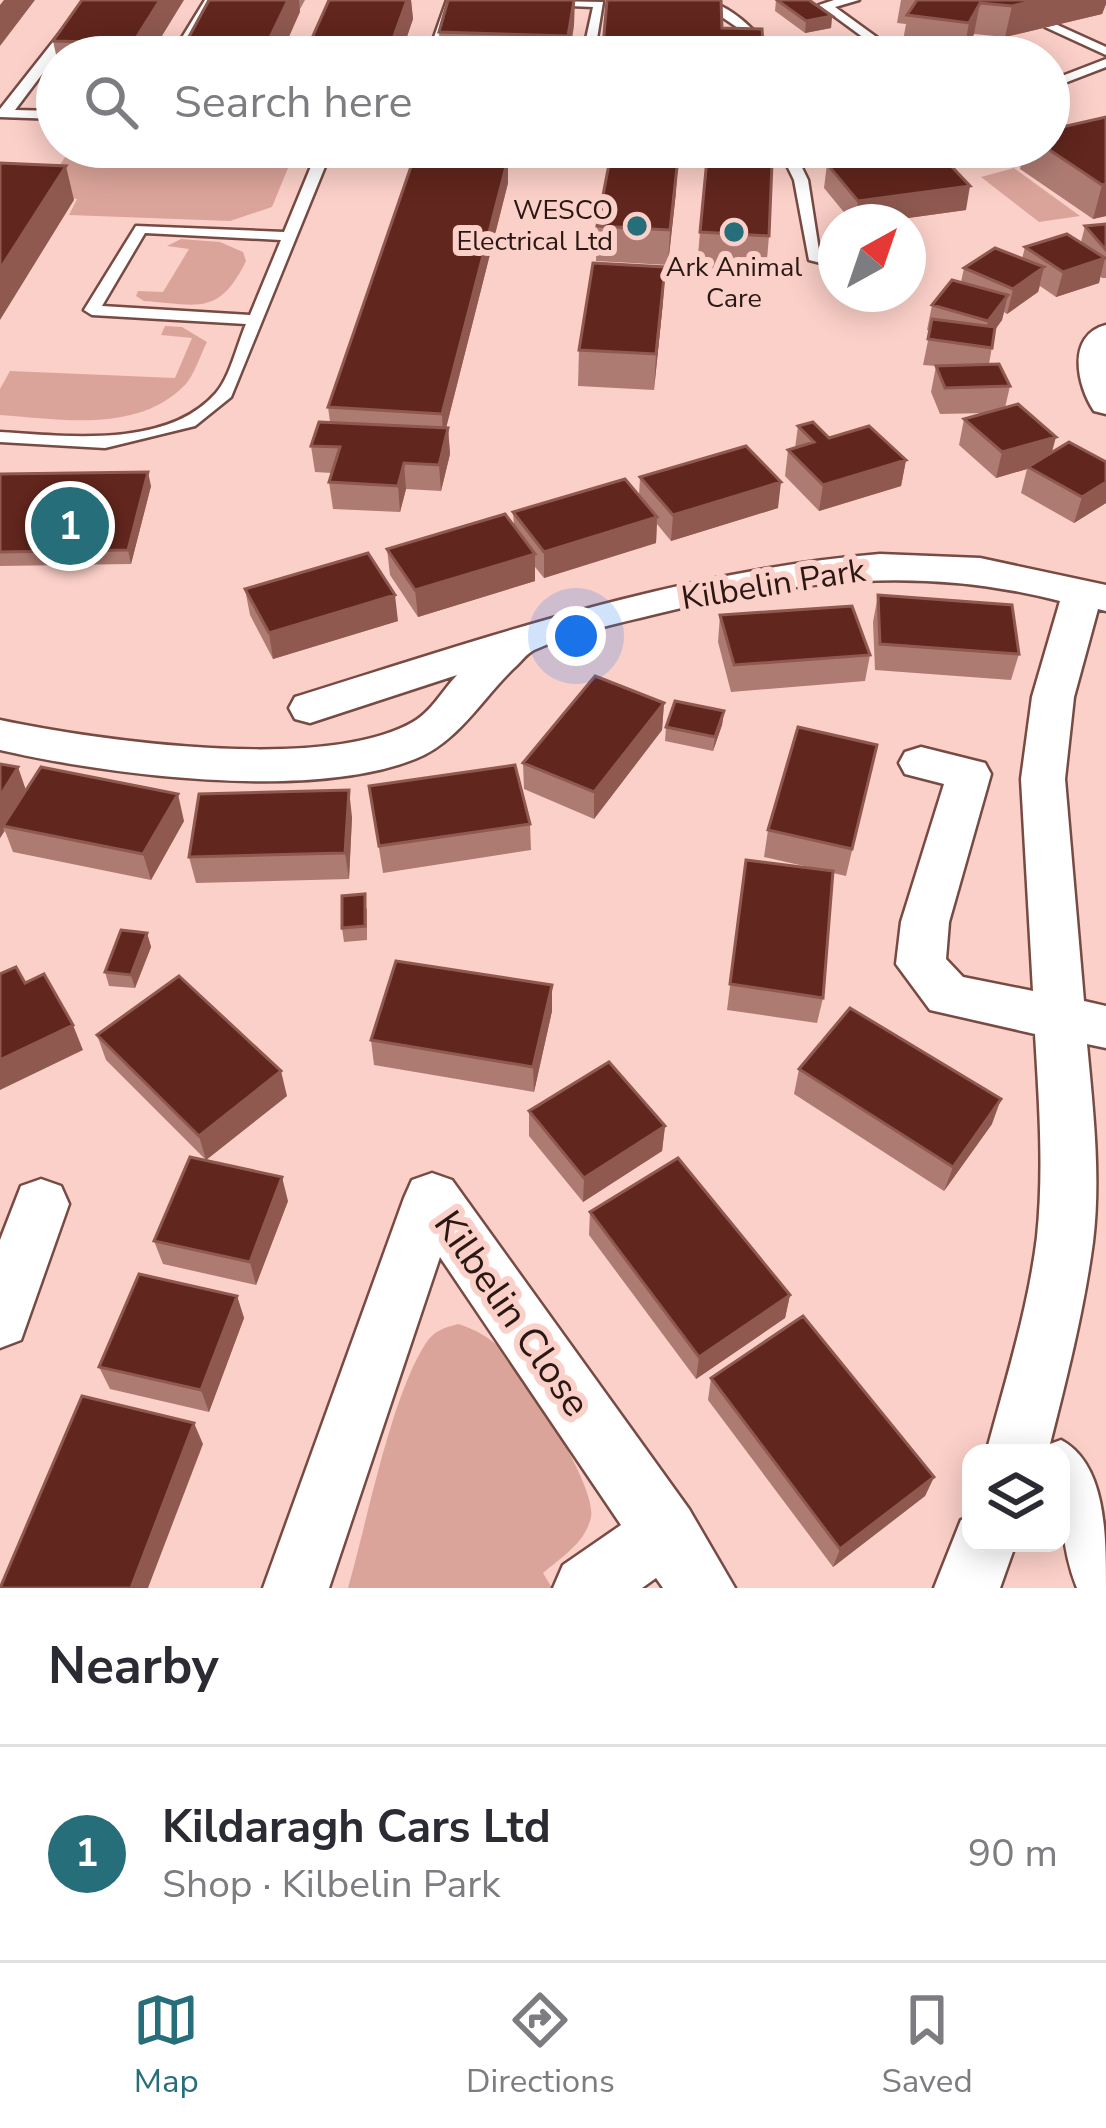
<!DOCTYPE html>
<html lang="en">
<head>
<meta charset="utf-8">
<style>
	body { margin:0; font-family:"Nunito Sans",sans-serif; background:#f2f2f3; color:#2b2b33 }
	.controls { position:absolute; right:36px; bottom:36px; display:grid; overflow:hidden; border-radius:24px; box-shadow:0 6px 30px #0003 }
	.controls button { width:108px; height:108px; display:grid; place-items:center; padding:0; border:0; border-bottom:3px solid #e1e1e2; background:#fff; color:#2b2b33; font:60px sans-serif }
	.compass { position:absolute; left:818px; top:204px; width:108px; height:108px; border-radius:50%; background:#fff; box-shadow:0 6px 30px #0003; rotate:40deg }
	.you { position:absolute; left:576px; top:636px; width:42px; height:42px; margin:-30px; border:9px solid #fff; border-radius:50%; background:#1a73e8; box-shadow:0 0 0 18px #1a73e833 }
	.badge { display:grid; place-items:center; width:78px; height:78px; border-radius:50%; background:#266e7a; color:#fff; font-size:39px; font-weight:700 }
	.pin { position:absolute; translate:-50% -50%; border:6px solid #fff; box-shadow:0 3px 12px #0006 }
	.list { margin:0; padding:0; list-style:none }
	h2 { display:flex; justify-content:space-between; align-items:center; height:156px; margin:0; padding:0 48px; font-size:51px }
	h2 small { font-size:39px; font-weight:400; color:#7c7c81 }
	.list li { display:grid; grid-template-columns:78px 1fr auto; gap:36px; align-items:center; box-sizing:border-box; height:216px; padding:0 48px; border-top:3px solid #e1e1e2 }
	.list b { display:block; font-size:45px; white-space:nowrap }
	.list p { margin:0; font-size:39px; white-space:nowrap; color:#7c7c81 }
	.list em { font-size:39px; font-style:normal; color:#7c7c81 }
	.icon { flex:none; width:66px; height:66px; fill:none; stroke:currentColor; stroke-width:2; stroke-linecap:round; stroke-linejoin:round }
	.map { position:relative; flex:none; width:1106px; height:1588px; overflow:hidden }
	.search { position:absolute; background:#fff; box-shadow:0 6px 30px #0003; left:36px; right:36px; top:36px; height:132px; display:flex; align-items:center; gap:30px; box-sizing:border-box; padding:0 42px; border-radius:66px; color:#7c7c81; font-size:45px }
	.sheet { height:372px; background:#fff }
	nav { display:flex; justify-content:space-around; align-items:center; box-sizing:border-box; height:168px; border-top:3px solid #e1e1e2; background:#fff; font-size:33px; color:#7c7c81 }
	nav a { display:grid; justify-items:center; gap:6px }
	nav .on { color:#266e7a }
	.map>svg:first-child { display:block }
	.green { fill:#dba49a }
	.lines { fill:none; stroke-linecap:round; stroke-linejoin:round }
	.lane-casing { stroke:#774b43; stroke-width:5 }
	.street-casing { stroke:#774b43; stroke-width:5 }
	.lane { fill:#fff; fill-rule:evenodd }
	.street { fill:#fff; fill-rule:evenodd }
	.wall { fill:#ae7b72 }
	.shaded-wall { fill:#8f5950 }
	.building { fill:#61261d; stroke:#8f5950; stroke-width:3 }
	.poi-dot { fill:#266e7a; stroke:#fbd0c8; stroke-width:4.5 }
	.labels { text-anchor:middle; stroke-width:12; stroke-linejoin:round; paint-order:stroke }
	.far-poi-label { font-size:27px; fill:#2a1814; stroke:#fbd0c8; text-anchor:end }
	.street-label { font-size:33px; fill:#2a1814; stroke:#fbd0c8 }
	.near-street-label { font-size:39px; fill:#2a1814; stroke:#fbd0c8 }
</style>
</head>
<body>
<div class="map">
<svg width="1106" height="1588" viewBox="0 0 1106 1588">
	<rect width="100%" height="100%" fill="#fbd0c8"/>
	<!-- green -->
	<path class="green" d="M 71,147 L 261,147 L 278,153 L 288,168 L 272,207 L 230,221 L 69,215 L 77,199 L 41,196 Z
		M 1014,168 L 1080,216 L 1039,222 L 981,177 Z
		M 181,239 L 220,242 L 243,252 L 246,261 C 219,316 199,305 144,301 L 136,296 L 138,291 L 163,292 L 189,249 L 167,246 Z
		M 165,326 L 182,327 L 207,342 C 200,355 195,374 185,385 C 137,434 60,419 0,415 L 0,389 L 10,371 L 175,378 L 192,338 L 161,335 Z
		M 458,1324 C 477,1330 491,1338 505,1353 C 527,1380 597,1486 591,1517 C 586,1542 561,1558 543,1573 L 552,1588 L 348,1588 C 367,1522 391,1396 426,1343 C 435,1330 444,1328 458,1324 Z"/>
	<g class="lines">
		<defs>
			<path id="lane" d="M 86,0 L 98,0 L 15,110 L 57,111 L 57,119 L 0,117 L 0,109 Z
				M 205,0 L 217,0 L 182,57 L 170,57 Z
				M 447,0 L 459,0 L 439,57 L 427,57 Z
				M 499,0 L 603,2 L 594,57 L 582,57 L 593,7 L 505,3 Z
				M 697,0 C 729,0 758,34 778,57 L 765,57 L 741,30 Z
				M 834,0 L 859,0 L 835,7 L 904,57 L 890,57 L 819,5 Z
				M 1045,23 L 1053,23 L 1106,47 L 1106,55 L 1045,27 Z
				M 1106,59 L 1106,67 L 1049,89 L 1049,81 Z
				M 1049,144 L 1050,150 L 994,164 L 967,147 L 983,147 L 996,155 L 1029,147 L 1049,147 Z
				M 319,147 L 333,147 L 231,397 L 195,426 L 105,448 L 0,442 L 0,432 C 66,436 167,449 216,393 C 230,377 237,345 246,324 L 92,315 L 84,310 L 136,226 L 284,232 ZM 145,233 L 281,240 L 250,315 L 102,306 Z
				M 778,147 L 792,147 L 808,180 L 821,263 L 809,260 L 794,180 Z"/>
			<path id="street" d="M 1106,325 L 1106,414 L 1094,411 C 1077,386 1066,335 1106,325 Z
				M 880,554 L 980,558 L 1106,585 L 1106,611 L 1098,609 L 1074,697 L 1065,779 L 1084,1001 L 1106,1006 L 1106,1048 L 1087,1044 C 1093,1108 1101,1177 1093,1242 C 1084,1310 1067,1377 1050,1444 L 1061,1440 C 1106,1464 1106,1534 1106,1588 L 1077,1588 C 1059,1543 1061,1500 1061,1453 L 986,1453 C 1005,1382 1028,1310 1037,1237 C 1044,1170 1039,1101 1035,1034 L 930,1010 L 896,964 L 901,922 L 944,784 L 905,774 L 899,763 L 905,752 L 921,747 L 985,763 L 991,774 L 949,922 L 946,959 L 963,977 L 1033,991 L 1021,779 L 1032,697 L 1060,601 C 920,565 795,580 656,614 C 616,624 571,633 534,650 C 526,654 521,662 514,668 C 481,700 458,742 415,759 C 310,801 109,775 0,750 L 0,720 C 99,741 324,773 413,722 C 431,712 443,690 457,675 L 310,723 L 295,719 L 289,708 L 295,697 C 488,637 677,571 880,554 Z
				M 432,1173 L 452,1180 L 689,1509 L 735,1588 L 663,1588 L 656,1578 L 642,1588 L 553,1588 L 563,1565 L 621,1525 L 440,1257 L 329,1588 L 263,1588 L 404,1198 L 412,1180 Z
				M 41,1179 L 61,1186 L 69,1204 L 21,1340 L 0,1348 L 0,1240 L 21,1186 Z
				M 971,1516 L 971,1543 L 1016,1543 L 1000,1588 L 934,1588 L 961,1520 Z"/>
		</defs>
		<!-- lane casing -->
		<use href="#lane" class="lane-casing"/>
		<!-- street casing -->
		<use href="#street" class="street-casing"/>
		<!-- lane -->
		<use href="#lane" class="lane"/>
		<!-- street -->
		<use href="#street" class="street"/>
	</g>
	<!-- wall -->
	<path class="wall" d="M 82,0 L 149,57 L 57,57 L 57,59 L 53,41 Z
		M 209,0 L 305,0 L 300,9 L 280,57 L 188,57 L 185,44 Z
		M 328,0 L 411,0 L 413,19 L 400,57 L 309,57 L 308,47 Z
		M 776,0 L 832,16 L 831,28 L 805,33 L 775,11 Z
		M 901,0 L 1106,0 L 1106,4 L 1102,14 L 1005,37 L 974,34 L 963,55 L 902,46 L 906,24 L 897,23 Z
		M 574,25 L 570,57 L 440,57 L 439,32 Z
		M 1106,117 L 1106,216 L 1093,219 L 1020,169 L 1025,147 L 1049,147 Z
		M 827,164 L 966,210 L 879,222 L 852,222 L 824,188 Z
		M 508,183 L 446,428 L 448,428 L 450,454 L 441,491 L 406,489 L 400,512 L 333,509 L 329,482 L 332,473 L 315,472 L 311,446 L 330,422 L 328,407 Z
		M 676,192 L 668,265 L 596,261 L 597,226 Z
		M 1106,224 L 1106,278 L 1102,278 L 1100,276 L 1099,283 L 1056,297 L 1040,286 L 1038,292 L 1007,314 L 1004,312 L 1002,320 L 995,330 L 989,364 L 1010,386 L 1005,408 L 1052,452 L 1106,462 L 1106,503 L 1074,523 L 1021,493 L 1027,469 L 996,478 L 959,445 L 964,419 L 986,413 L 940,414 L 931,392 L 936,366 L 923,365 L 930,331 L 927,330 L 932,305 L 961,282 L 964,268 L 1022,259 L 1025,247 L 1081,242 L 1085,226 Z
		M 700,232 L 769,236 L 766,271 L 697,267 Z
		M 663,302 L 654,390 L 578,386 L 579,350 Z
		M 798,426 L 829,438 L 906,460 L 901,486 L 819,511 L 785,476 L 788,450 L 795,448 Z
		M 0,474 L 151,486 L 131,564 L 0,566 Z
		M 640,477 L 778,508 L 671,541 L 657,524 L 656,543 L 544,578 L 535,567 L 535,581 L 418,617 L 390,575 L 387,549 L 514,526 L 513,512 L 639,496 Z
		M 245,589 L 398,621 L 273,659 L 250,615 Z
		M 878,595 L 1019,654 L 1011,680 L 875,670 L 873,622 Z
		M 720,615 L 870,655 L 865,681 L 731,692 L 718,642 Z
		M 664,703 L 662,730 L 594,819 L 524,789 L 523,763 Z
		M 724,711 L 722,725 L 713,751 L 665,741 L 666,727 Z
		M 877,745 L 846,876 L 833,873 L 823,998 L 817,1023 L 727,1010 L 746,860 L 822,870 L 764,857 L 768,830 Z
		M 0,764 L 26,790 L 184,821 L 151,880 L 13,852 L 5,831 L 0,838 Z
		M 369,786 L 530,824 L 531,850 L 383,873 Z
		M 352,817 L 349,879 L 196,883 L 189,857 Z
		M 367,908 L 367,940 L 344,942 L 342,928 Z
		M 147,933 L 151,947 L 135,988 L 109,986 L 105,972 Z
		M 552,985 L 552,1011 L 534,1092 L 374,1065 L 371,1040 Z
		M 97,1035 L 287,1096 L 206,1160 L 106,1060 Z
		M 799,1069 L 992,1124 L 944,1191 L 794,1094 Z
		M 529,1111 L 665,1126 L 662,1151 L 583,1202 L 529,1136 Z
		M 288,1201 L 256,1285 L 163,1264 L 154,1241 Z
		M 590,1212 L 790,1295 L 785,1318 L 696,1379 L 589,1235 Z
		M 237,1296 L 244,1318 L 209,1412 L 110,1389 L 99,1367 Z
		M 711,1378 L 934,1477 L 925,1496 L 833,1567 L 708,1400 Z"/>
	<!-- shaded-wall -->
	<path class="shaded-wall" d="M 4,0 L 35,0 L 0,46 L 0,5 Z
		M 160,0 L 184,0 L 149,57 L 135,57 L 133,43 Z
		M 288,0 L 299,0 L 300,12 L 280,57 L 267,57 L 266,46 Z
		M 407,0 L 411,0 L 413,19 L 400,57 L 390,57 L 389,50 Z
		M 575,0 L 574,25 L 568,57 L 568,36 Z
		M 1038,0 L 1106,0 L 1106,4 L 1102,14 L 1005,37 L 1012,6 Z
		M 980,3 L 974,34 L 963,55 L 969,23 Z
		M 832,16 L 831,28 L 805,33 L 806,21 Z
		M 678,158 L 676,192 L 668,265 L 670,230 Z
		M 508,159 L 508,183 L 443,440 L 442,414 Z
		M 66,166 L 74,200 L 0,320 L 0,269 Z
		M 1106,184 L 1106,216 L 1093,219 L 1102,185 Z
		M 970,186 L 966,210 L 879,222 L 855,222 L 858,201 Z
		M 1105,258 L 1099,283 L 1056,297 L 1063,272 Z
		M 665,267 L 663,302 L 654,390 L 656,354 Z
		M 1044,267 L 1038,292 L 1007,314 L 1013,289 Z
		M 1008,295 L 1002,320 L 982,347 L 988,321 Z
		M 448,428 L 450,454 L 441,491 L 439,465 Z
		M 1056,437 L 1049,463 L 1028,467 L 1027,469 L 996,478 L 1002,452 Z
		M 906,460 L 901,486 L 819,511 L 823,485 Z
		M 404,463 L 406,489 L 400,512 L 398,486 Z
		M 148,472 L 151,486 L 131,564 L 128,550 Z
		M 781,482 L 778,508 L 671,541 L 673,515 Z
		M 1106,482 L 1106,503 L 1074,523 L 1082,497 Z
		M 657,517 L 656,543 L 544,578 L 544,552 Z
		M 535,554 L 535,581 L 418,617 L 415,590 Z
		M 395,595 L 398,621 L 273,659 L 269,633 Z
		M 664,703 L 662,730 L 594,819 L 594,792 Z
		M 724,711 L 722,725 L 713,751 L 715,737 Z
		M 18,767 L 27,793 L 3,826 L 4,831 L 0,838 L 0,796 Z
		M 349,790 L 352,817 L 349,879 L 345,853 Z
		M 178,794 L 184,821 L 151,880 L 143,854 Z
		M 147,933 L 151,947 L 135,988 L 131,975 Z
		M 552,985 L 552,1011 L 534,1092 L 533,1067 Z
		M 73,1025 L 83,1050 L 0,1090 L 0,1060 Z
		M 281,1071 L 287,1096 L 206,1160 L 199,1136 Z
		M 1001,1099 L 992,1124 L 944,1191 L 953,1167 Z
		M 665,1126 L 662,1151 L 583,1202 L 584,1178 Z
		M 282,1177 L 288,1201 L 256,1285 L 250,1262 Z
		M 790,1295 L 785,1318 L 696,1379 L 699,1357 Z
		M 237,1296 L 244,1318 L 209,1412 L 201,1390 Z
		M 194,1423 L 203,1444 L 148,1588 L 131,1588 Z
		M 934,1477 L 925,1496 L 833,1567 L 840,1549 Z"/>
	<!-- building -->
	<path class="building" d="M 82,0 L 160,0 L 133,43 L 53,41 Z
		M 209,0 L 288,0 L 266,46 L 220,50 L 222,45 L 185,44 Z
		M 329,0 L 407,0 L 389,50 L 308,47 Z
		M 448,0 L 574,0 L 568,36 L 439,32 Z
		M 607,0 L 721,0 L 722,28 L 762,29 L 764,57 L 602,57 Z
		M 777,0 L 809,0 L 832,16 L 806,21 Z
		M 917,0 L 1038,0 L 1012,6 L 980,3 L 969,23 L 907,15 Z
		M 1106,117 L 1106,184 L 1102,185 L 1045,147 L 1049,147 L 1049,130 Z
		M 936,150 L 970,186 L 858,201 L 827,164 Z
		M 611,154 L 678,158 L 670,230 L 597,226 Z
		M 415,155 L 508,159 L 442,414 L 328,407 Z
		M 707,159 L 772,163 L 769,236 L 700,232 Z
		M 0,163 L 66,166 L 0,269 Z
		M 1106,224 L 1106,250 L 1085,226 Z
		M 1067,234 L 1105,258 L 1063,272 L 1025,247 Z
		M 995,248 L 1044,267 L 1013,289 L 964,268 Z
		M 593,263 L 665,267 L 656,354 L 579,350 Z
		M 952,280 L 1008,295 L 988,321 L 932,305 Z
		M 932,319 L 995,327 L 992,348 L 928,339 Z
		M 999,364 L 1010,386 L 945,388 L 936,366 Z
		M 1018,404 L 1056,437 L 1002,452 L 964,419 Z
		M 319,422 L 448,428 L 439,465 L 404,463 L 398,486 L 329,482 L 340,447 L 311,446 Z
		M 813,422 L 829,438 L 869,426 L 906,460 L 823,485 L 788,450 L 814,442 L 798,426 Z
		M 1069,442 L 1106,462 L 1106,482 L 1082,497 L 1028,467 Z
		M 746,446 L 781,482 L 673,515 L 640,477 Z
		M 148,472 L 128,550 L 0,552 L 0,474 Z
		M 625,479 L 657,517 L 544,552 L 513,512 Z
		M 505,514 L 535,554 L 415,590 L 387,549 Z
		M 368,553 L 395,595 L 269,633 L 245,589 Z
		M 878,595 L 1012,605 L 1019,654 L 880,644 Z
		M 852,606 L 870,655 L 734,665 L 720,615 Z
		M 595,676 L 664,703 L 594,792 L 523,763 Z
		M 675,701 L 724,711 L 715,737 L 666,727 Z
		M 798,727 L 877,745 L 852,849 L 768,830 Z
		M 0,764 L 18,767 L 0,796 Z
		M 515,765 L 530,824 L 379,846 L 369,786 Z
		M 41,767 L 178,794 L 143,854 L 3,826 Z
		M 349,790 L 345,853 L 189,857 L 199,794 Z
		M 746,860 L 833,871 L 823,998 L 730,984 Z
		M 365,894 L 365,926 L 342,928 L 342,896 Z
		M 121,930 L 147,933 L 131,975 L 105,972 Z
		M 396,961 L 552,985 L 533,1067 L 371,1040 Z
		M 16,967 L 25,983 L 44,974 L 73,1025 L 0,1060 L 0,974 Z
		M 179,976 L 281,1071 L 199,1136 L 97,1035 Z
		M 850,1008 L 1001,1099 L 953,1167 L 799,1069 Z
		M 609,1062 L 665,1126 L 584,1178 L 529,1111 Z
		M 190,1157 L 282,1177 L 250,1262 L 154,1241 Z
		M 678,1158 L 790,1295 L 699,1357 L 590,1212 Z
		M 139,1274 L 237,1296 L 201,1390 L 99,1367 Z
		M 803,1316 L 934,1477 L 840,1549 L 711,1378 Z
		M 82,1396 L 194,1423 L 131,1588 L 0,1588 Z"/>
	<!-- markers -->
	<g class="poi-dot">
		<circle cx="637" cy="226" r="12"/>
		<circle cx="734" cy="232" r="12"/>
	</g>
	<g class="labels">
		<!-- far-poi labels -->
		<g class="far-poi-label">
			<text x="613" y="219">WESCO<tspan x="613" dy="31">Electrical Ltd</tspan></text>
			<text x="734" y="276" text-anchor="middle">Ark Animal<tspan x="734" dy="31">Care</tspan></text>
		</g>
		<!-- street labels -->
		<g class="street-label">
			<text transform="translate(773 583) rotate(-9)" y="12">Kilbelin Park</text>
		</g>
		<!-- near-street labels -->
		<g class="near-street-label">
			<text transform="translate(513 1313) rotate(55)" y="14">Kilbelin Close</text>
		</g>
	</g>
</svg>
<div class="controls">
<button><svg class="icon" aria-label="layers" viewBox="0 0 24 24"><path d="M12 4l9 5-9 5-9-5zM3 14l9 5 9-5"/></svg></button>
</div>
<svg class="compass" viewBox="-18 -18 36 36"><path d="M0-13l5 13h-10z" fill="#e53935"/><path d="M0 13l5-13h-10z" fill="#7c7c81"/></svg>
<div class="you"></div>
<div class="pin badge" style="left:70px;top:526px">1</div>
<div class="search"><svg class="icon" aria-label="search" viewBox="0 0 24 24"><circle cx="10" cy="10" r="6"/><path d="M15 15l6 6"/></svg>Search here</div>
</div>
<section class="sheet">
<h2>Nearby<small></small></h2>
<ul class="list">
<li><span class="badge">1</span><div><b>Kildaragh Cars Ltd</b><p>Shop · Kilbelin Park</p></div><em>90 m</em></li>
</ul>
</section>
<nav>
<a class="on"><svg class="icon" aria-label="map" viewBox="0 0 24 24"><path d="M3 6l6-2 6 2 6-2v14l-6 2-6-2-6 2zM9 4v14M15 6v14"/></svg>Map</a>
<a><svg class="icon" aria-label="directions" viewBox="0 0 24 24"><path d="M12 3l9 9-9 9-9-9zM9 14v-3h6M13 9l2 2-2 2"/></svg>Directions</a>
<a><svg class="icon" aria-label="saved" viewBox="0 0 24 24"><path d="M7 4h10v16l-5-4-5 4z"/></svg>Saved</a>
</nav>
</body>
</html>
